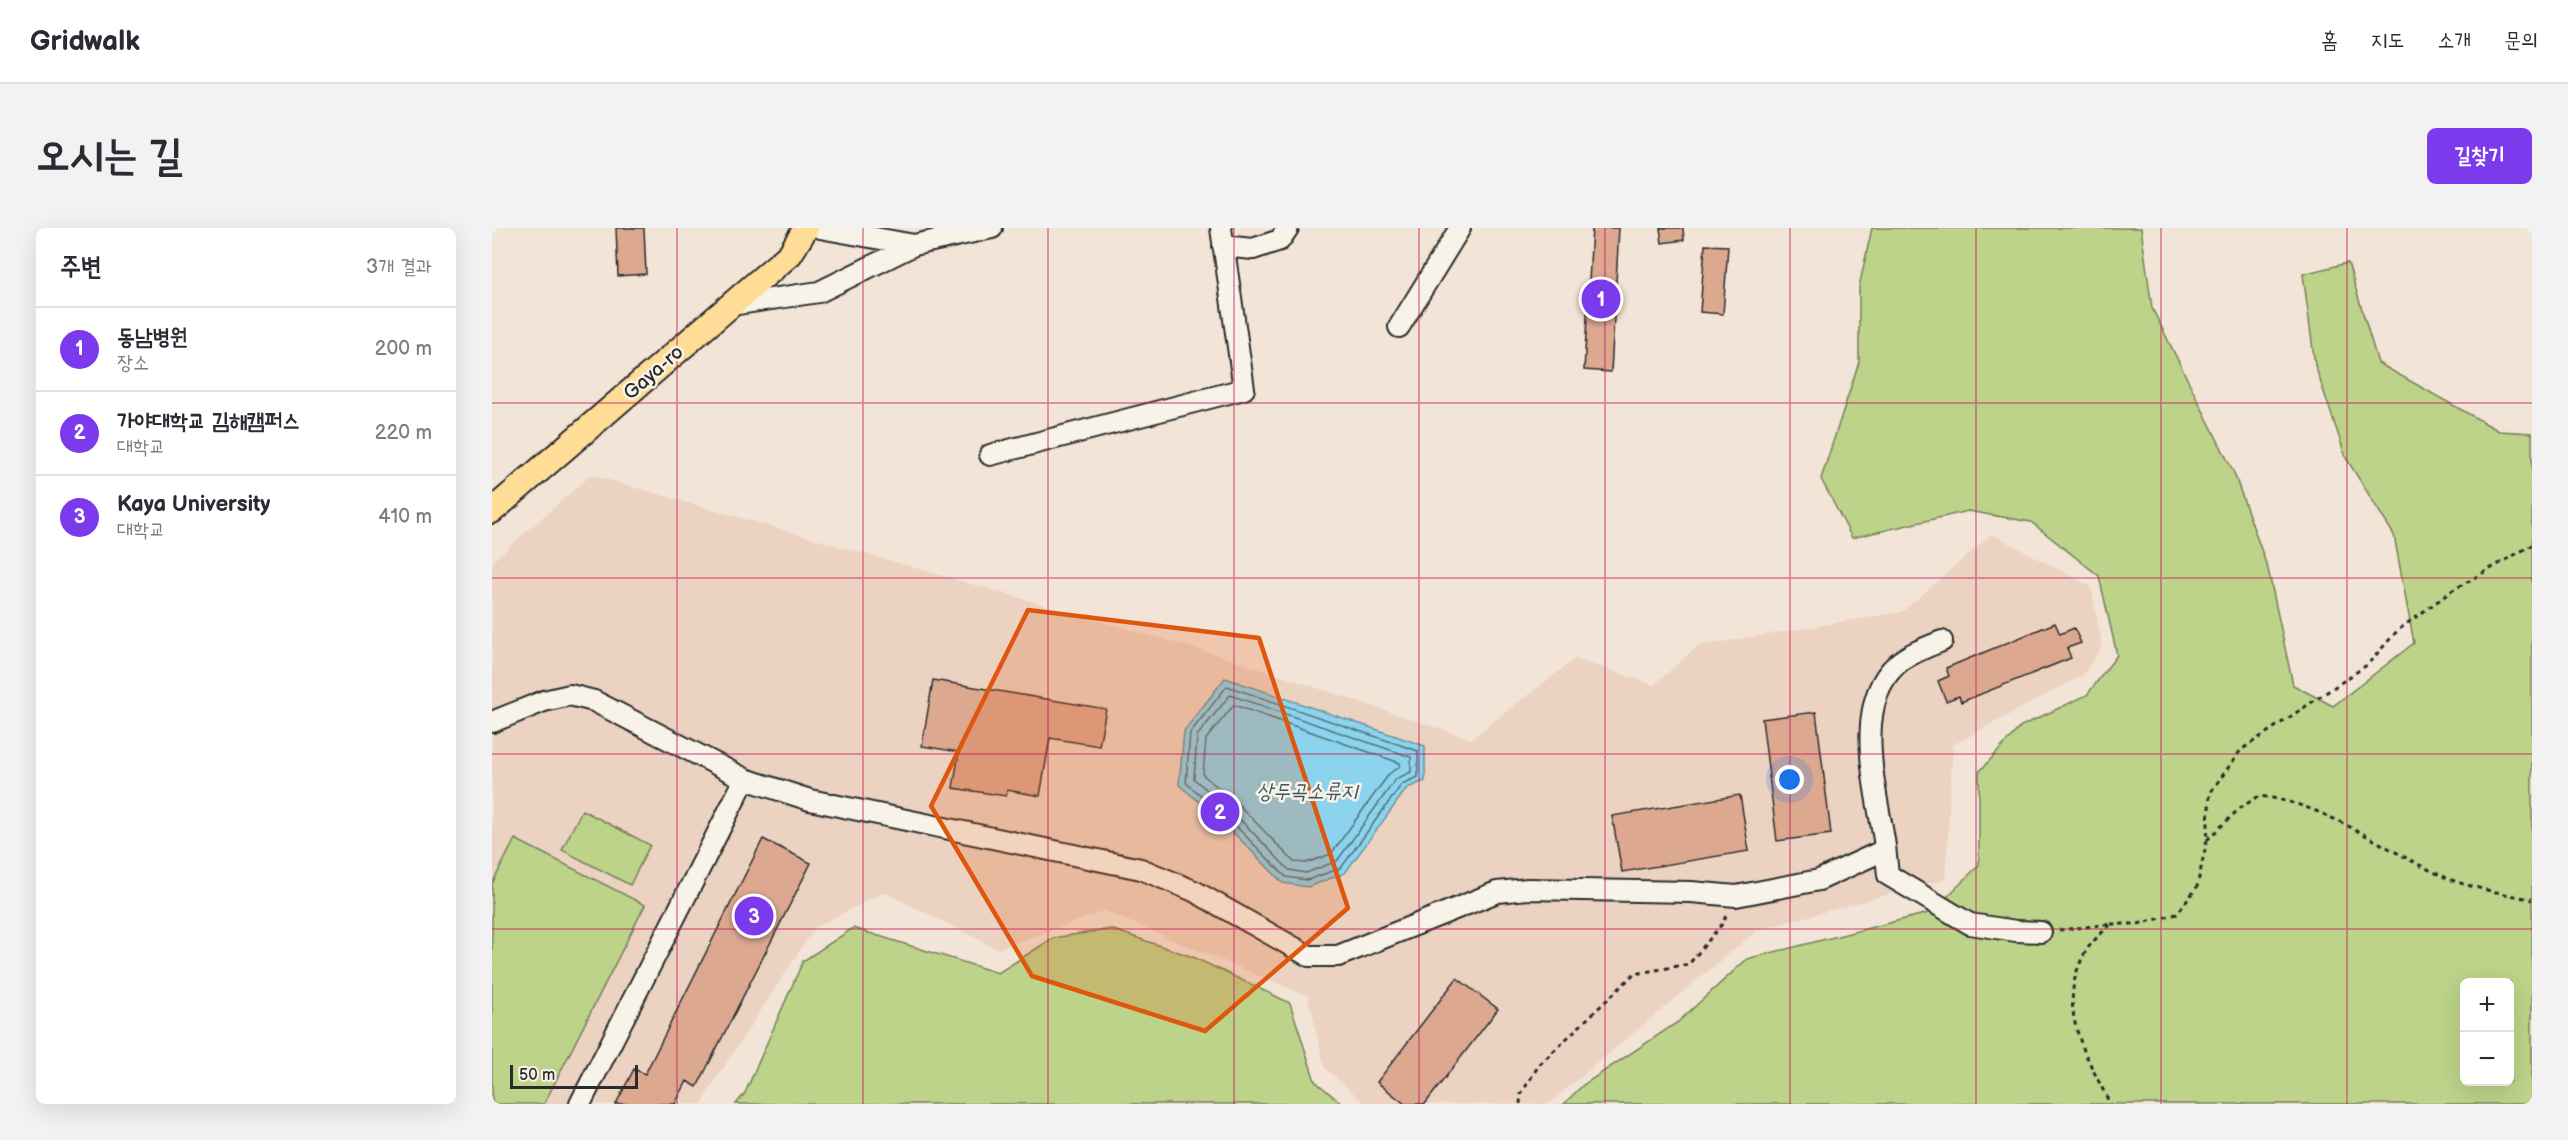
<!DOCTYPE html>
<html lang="ko">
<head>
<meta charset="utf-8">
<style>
	body { margin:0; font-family:"Balsamiq Sans","Poor Story",sans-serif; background:#f2f2f3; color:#2b2b33 }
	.controls { position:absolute; right:18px; bottom:18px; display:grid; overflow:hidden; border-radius:9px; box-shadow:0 6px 24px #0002 }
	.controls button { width:54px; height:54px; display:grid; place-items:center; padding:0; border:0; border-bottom:2px solid #e1e1e2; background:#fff; color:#2b2b33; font:30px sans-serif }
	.scale { position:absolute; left:18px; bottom:15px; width:128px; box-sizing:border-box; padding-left:6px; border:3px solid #2b2b2b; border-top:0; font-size:16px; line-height:21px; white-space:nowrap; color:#2b2b2b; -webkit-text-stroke:4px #f7f3e8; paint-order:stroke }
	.you { position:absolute; left:1298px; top:552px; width:21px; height:21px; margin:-15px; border:4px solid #fff; border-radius:50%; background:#1a73e8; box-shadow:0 0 0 9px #1a73e833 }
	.badge { display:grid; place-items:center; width:39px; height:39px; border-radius:50%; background:#7c3aed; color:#fff; font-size:20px; font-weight:700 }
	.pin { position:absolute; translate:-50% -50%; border:3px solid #fff; box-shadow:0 2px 6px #0006 }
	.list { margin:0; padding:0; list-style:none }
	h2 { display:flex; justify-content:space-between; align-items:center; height:78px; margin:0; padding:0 24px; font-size:26px }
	h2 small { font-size:20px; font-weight:400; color:#7c7c81 }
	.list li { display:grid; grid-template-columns:39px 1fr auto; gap:18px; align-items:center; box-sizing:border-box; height:84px; padding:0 24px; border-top:2px solid #e1e1e2 }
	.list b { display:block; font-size:22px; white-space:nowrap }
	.list p { margin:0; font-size:20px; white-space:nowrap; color:#7c7c81 }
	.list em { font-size:20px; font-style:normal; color:#7c7c81 }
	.map { position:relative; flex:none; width:2040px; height:876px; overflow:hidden; border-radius:9px }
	header { display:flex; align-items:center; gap:36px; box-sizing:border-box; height:84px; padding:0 30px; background:#fff; border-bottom:2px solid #e1e1e2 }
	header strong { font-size:28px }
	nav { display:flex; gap:33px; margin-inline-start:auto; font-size:21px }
	.intro { display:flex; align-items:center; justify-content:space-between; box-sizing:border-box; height:144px; padding:0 36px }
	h1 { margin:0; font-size:42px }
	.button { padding:15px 27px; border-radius:9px; background:#7c3aed; color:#fff; font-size:21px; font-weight:700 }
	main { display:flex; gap:36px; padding:0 36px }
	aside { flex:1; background:#fff; border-radius:9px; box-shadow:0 6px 24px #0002 }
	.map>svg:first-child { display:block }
	.built { fill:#ebd2c1 }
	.green { fill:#bcd389; stroke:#747f5a; stroke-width:1.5; fill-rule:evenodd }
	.water { fill:#8cd4ed; stroke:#65909f; stroke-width:1.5 }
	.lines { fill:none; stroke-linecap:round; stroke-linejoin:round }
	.shore { stroke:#526f79; stroke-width:1.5 }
	.building { fill:#dca890; stroke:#2b2b2b; stroke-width:1.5 }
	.minor-casing { stroke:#2b2b2b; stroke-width:24 }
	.major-casing { stroke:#2b2b2b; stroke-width:28 }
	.path { stroke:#2b2b2b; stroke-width:3; stroke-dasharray:4.5 4.5; stroke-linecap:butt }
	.minor { stroke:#f7f3e8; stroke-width:20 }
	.major { stroke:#ffdd96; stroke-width:24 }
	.marked { fill:#df570e; fill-opacity:0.2; stroke:#df570e; stroke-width:4.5; stroke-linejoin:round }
	.grid { fill:none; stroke:#c2185b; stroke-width:1.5; stroke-opacity:0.55 }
	.labels { text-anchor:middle; stroke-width:5; stroke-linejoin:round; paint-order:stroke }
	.street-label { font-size:20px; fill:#2b2b2b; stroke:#f7f3e8 }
	.water-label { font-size:21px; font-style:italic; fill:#43555c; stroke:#f7f3e8 }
</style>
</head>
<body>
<header>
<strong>Gridwalk</strong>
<nav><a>홈</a><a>지도</a><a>소개</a><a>문의</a></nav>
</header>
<div class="intro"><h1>오시는 길</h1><a class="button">길찾기</a></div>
<main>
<aside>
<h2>주변<small>3개 결과</small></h2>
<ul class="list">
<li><span class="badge">1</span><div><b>동남병원</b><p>장소</p></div><em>200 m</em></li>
<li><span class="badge">2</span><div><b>가야대학교 김해캠퍼스</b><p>대학교</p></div><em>220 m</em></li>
<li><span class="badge">3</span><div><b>Kaya University</b><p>대학교</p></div><em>410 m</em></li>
</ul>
</aside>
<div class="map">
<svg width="2040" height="876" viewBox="0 0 2040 876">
	<rect width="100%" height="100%" fill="#f2e4d6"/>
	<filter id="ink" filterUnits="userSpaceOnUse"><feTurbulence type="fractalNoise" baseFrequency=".0167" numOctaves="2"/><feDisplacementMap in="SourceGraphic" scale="12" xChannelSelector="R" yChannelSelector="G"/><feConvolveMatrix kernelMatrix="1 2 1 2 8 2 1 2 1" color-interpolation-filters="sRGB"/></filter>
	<g filter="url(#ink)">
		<!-- built -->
		<path class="built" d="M 99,247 L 726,427 L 979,511 L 1083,431 L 1162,457 L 1206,418 L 1410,384 L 1500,306 L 1599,359 L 1610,418 L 1592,446 L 1461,517 L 1453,651 L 1265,702 L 1056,876 L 874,876 L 833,840 L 816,768 L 612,683 L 506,721 L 392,664 L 323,699 L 220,857 L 210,876 L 0,876 L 0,334 Z"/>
		<!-- green -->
		<path class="green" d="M 1380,0 L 1649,0 L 1660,80 L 1742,245 L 1776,341 L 1801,457 L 1841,478 L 1922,415 L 1902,307 L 1854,230 L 1823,137 L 1811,46 L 1856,35 L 1886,135 L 2007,203 L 2040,205 L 2040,876 L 1072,876 L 1091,857 L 1186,794 L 1255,731 L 1440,684 L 1487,637 L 1487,544 L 1529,498 L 1595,467 L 1625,427 L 1607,348 L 1539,294 L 1476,283 L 1360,310 L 1329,251 L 1367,134 L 1367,59 ZM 1972,754 L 2018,754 L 2018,854 L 1972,854 Z
			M 90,582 L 158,617 L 138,657 L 70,622 Z
			M 23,611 L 153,677 L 52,876 L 0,876 L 0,656 Z
			M 361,700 L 506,745 L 561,710 L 619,701 L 701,729 L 798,775 L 823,853 L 850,876 L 244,876 L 253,865 L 311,733 Z"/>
		<!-- water -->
		<path class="water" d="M 733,450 L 933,518 L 933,553 L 915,560 L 853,645 L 816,659 L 791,655 L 729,592 L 687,557 L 692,503 Z"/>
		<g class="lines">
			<!-- shore -->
			<path class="shore" d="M 735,458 L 926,523 L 926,549 L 910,556 L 849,640 L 815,652 L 794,649 L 733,587 L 694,555 L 698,505 Z
				M 738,467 L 919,529 L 919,544 L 904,551 L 845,633 L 814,645 L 797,642 L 739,582 L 702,551 L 705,508 Z
				M 742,477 L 908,535 L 908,538 L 897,546 L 839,626 L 814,635 L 802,634 L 745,575 L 711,547 L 714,511 Z"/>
		</g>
		<!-- building -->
		<path class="building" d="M 124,0 L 152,0 L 154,46 L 126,48 Z
			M 1100,0 L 1127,0 L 1119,144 L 1092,142 Z
			M 1168,0 L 1191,0 L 1192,12 L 1170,15 Z
			M 1213,17 L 1236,18 L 1231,86 L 1208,84 Z
			M 1563,395 L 1568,406 L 1582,400 L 1589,415 L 1575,420 L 1579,430 L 1469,474 L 1467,468 L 1454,473 L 1446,453 L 1457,448 L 1454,440 Z
			M 441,452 L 614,481 L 607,518 L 558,510 L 548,568 L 515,562 L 514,568 L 461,560 L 467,524 L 430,518 Z
			M 1324,484 L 1339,606 L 1285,613 L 1270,491 Z
			M 1248,567 L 1257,623 L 1130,644 L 1120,588 Z
			M 271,611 L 319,635 L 205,859 L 195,853 L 183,876 L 124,876 L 142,841 L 153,846 Z
			M 965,750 L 1006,781 L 933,876 L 913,876 L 885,854 Z"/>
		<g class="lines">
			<defs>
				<path id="minor" d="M 328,0 L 422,17 L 500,0
					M 731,18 L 761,21 L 788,12 L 796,0
					M 239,77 L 327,64 L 422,17
					M 907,99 L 968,0
					M 498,227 L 752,161 L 729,0
					M 0,494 L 52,473 L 78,467 L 102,473 L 253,551 L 318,572 L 649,641 L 702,663 L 817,728 L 846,728 L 1005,664 L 1036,661 L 1199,664 L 1244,668 L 1327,652 L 1388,624 L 1393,618 C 1385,565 1359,477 1405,436 C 1418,425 1435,419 1450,413
					M 1393,618 L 1396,647 L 1478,696 L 1524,703 L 1549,704
					M 88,876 L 253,551"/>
				<path id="major" d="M 0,283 L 298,26 L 314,0"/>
			</defs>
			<!-- minor casing -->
			<use href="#minor" class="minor-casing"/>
			<!-- major casing -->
			<use href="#major" class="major-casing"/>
			<!-- path -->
			<path class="path" d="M 1715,612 L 1748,580 L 1767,568 C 1837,576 1892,623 1955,650 C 1981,661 2013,665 2040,672
				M 1619,696 L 1646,696 L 1685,686 L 1705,659 L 1715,612 L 1718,565 L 1749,522 L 1875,437 L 1906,402 L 1961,362 L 2040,317
				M 1567,702 L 1619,696 C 1611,704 1600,713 1594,723 C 1562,780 1593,824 1618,876
				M 1028,876 L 1029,866 L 1047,837 L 1142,746 L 1197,736 L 1230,696 L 1235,686"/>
			<!-- minor -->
			<use href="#minor" class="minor"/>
			<!-- major -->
			<use href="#major" class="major"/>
		</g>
	</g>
	<!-- marked area -->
	<path class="marked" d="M 536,382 L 767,410 L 856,680 L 713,803 L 540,748 L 439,578 Z"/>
	<!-- grid -->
	<path class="grid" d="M 185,0 L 185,876M 371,0 L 371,876M 556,0 L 556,876M 742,0 L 742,876M 927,0 L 927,876M 1113,0 L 1113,876M 1298,0 L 1298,876M 1484,0 L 1484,876M 1669,0 L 1669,876M 1855,0 L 1855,876M 0,175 L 2040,175M 0,350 L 2040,350M 0,526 L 2040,526M 0,701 L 2040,701"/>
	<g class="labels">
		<!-- street labels -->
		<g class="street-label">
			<text transform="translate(161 144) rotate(-41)" y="7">Gaya-ro</text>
		</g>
		<!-- water labels -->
		<g class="water-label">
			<text x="815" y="570">상두곡소류지</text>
		</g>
	</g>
</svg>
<div class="controls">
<button>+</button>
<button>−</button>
</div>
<div class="scale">50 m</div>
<div class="you"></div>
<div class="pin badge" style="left:1109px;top:71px">1</div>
<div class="pin badge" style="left:728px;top:584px">2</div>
<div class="pin badge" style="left:262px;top:688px">3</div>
</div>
</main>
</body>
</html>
